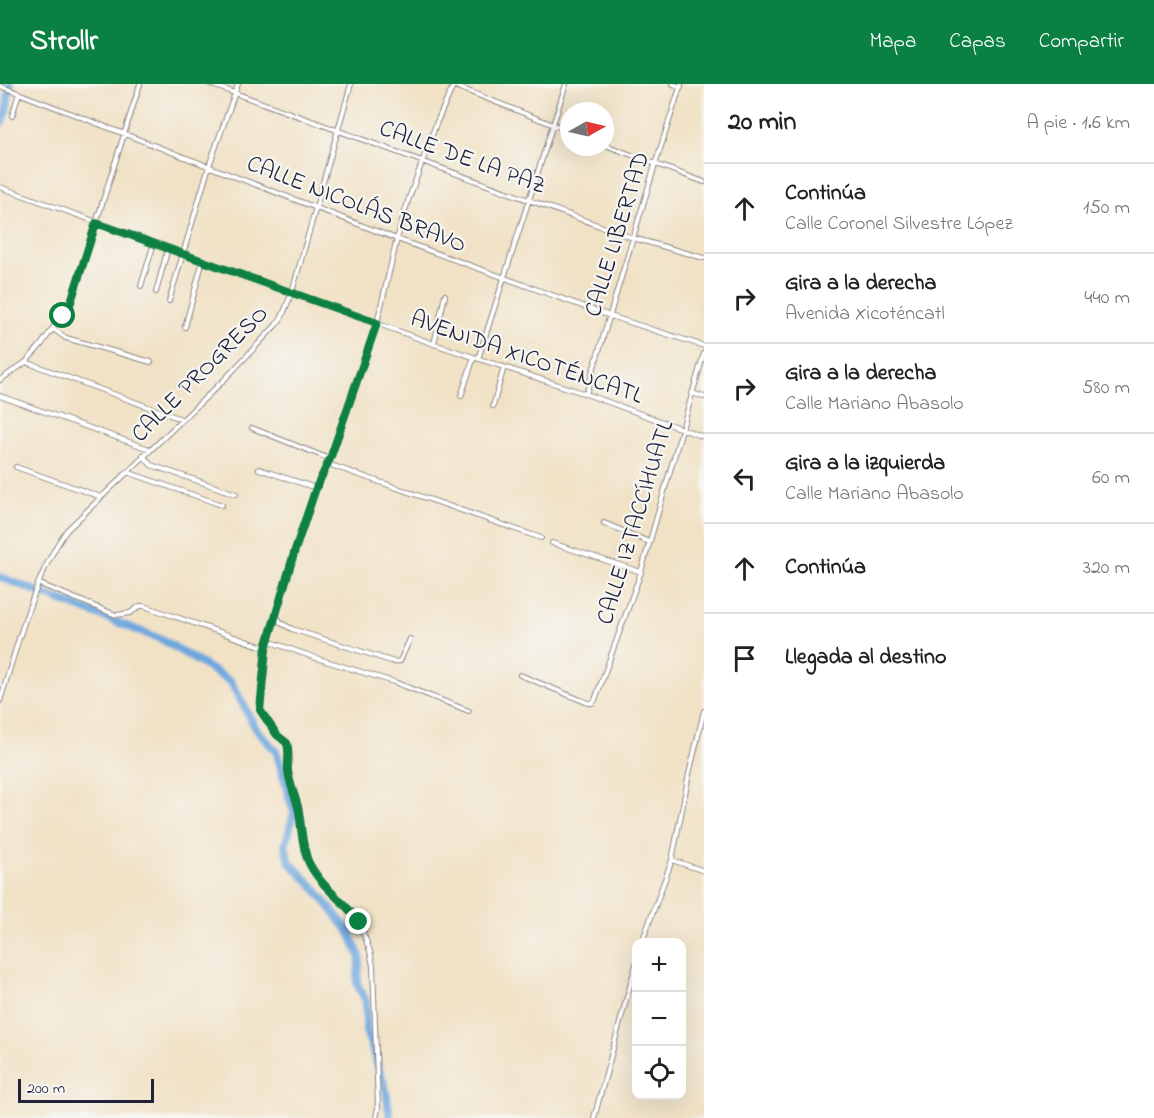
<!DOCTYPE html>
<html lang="es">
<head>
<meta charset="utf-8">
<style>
	body { margin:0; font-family:"Indie Flower",sans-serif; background:#f2f2f2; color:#202124 }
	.controls { position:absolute; right:18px; bottom:18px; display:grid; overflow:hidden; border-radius:12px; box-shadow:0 6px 24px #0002 }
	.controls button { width:54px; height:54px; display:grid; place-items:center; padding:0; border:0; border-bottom:2px solid #e0e0e0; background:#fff; color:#202124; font:30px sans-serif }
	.compass { position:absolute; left:560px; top:18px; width:54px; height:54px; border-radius:50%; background:#fff; box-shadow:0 6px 24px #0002; rotate:82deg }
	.scale { position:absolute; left:18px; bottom:15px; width:136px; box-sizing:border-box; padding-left:6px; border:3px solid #22223b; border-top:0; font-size:16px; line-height:21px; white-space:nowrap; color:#22223b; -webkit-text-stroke:4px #f6f6f2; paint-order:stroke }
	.stop { position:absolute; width:18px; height:18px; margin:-14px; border:4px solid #0b8043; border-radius:50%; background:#fff }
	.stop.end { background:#0b8043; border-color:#fff; box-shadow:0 2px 6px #0008 }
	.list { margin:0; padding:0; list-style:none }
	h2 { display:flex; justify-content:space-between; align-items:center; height:78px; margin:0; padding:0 24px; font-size:26px }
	h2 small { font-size:20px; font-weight:400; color:#757577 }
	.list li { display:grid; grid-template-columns:39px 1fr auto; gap:18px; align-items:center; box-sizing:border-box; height:90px; padding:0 24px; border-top:2px solid #e0e0e0 }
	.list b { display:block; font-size:22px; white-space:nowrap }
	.list p { margin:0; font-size:20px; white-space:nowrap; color:#757577 }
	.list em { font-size:20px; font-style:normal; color:#757577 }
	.icon { flex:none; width:33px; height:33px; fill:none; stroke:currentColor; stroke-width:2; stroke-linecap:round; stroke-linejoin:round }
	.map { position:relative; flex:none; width:704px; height:1034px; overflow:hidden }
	header { display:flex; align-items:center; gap:36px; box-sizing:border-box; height:84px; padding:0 30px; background:#0b8043; color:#fff }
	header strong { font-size:28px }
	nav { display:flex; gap:33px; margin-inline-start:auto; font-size:21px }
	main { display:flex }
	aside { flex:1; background:#fff }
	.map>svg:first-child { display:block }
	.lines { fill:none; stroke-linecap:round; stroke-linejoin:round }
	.river { stroke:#6ea7de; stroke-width:8 }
	.minor-casing { stroke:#8a8280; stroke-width:6 }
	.minor { stroke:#fff; stroke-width:4 }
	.route { stroke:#0b8043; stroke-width:8 }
	.labels { text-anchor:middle; stroke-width:4.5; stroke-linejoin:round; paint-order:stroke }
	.street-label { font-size:24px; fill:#22223b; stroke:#f6f6f2 }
</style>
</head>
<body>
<header>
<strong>Strollr</strong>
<nav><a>Mapa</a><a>Capas</a><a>Compartir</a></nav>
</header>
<main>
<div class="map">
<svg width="704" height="1034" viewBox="0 0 704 1034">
	<rect width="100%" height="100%" fill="#f6f6f2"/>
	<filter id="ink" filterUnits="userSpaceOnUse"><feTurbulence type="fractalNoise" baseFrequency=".0167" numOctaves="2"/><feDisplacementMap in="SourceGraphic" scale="12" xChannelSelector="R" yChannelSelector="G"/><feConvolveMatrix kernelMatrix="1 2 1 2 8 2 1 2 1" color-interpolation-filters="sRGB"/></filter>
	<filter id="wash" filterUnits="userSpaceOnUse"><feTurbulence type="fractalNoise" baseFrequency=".008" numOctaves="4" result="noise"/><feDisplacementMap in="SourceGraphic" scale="24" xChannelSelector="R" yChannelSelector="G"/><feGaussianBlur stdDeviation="1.35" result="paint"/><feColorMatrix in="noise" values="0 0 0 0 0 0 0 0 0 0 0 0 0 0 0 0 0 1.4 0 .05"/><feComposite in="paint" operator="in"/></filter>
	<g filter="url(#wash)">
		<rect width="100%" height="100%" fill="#f1e2c6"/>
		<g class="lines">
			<!-- river -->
			<path class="river" d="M 0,40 L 6,30 L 10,0
				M 0,493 L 163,556 L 231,598 L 256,645 L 276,667 L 294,729 L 285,762 L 290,779 L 313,802 L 350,849 L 360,873 L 357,900 L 366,917 L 366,947 L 386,1006 L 390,1034"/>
		</g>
	</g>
	<g filter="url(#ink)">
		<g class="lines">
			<defs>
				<path id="minor" d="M 210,0 L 633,154 L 704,174
					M 450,0 L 569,47
					M 673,0 L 681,3
					M 0,2 L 397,155 L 610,232 L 704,262
					M 12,32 L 19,9
					M 605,61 L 704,98
					M 0,103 L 434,260 L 586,310 L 704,353
					M 141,202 L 154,159
					M 156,208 L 168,164
					M 169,217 L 209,82 L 238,0
					M 185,243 L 203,176
					M 53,245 L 66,254 L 151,278
					M 434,260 L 445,211
					M 478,275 L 566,0
					M 26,278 L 181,335
					M 0,296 L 26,278 L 41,261 L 71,218 L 140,0
					M 692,309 L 704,313
					M 586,310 L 655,81 L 681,0
					M 0,312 L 149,365
					M 461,312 L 474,273
					M 493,322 L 504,283
					M 252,344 L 330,375
					M 143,371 L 151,381 L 236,410
					M 328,380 L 541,454
					M 16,383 L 101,413
					M 259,385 L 316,404
					M 127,388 L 222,421
					M 604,439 L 649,458
					M 552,459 L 641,488
					M 40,500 L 116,531 L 130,529 L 140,522 L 144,522 L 266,564
					M 276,531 L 281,539 L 292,545 L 394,578 L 400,577 L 410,555
					M 268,557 L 316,574 L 394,598 L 469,627
					M 520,591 L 588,619 L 592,619 L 595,616 L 641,488 L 704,269
					M 0,617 C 17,563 34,491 67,446 L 224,296 L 276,241 L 282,233 L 292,208 L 351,0
					M 672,776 L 704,787
					M 642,858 L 672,776 L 689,690 L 704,627
					M 376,1034 L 378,1024 L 373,882 L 370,867 L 359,838 L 353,830 L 324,801 L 308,776 L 301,751 L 299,726 L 287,685 L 290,677 L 287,659 L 277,651 L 260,626 L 266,564 L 295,466 L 316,404 L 330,375 L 377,239 L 397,155 L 408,117 L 436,40 L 454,0
					M 594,1034 L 636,880"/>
			</defs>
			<!-- minor casing -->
			<use href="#minor" class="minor-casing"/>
			<!-- minor -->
			<use href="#minor" class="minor"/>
		</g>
	</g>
	<g class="lines" filter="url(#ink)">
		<!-- route -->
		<path class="route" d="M 63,232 L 71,218 L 96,139 L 377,239 L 330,375 L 316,404 L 295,466 L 266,564 L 260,626 L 277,651 L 287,659 C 290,669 287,677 288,687 C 289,699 295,711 298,723 C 302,741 301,760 308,777 C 319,802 344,816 359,838"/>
	</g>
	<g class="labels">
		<!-- street labels -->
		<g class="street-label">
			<text transform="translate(463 72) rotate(20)" y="8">CALLE DE LA PAZ</text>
			<text transform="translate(357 119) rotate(21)" y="8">CALLE NICOLÁS BRAVO</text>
			<text transform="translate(616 150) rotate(-73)" y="8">CALLE LIBERTAD</text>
			<text transform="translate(527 272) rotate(19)" y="8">AVENIDA XICOTÉNCATL</text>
			<text transform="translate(199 289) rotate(-45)" y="8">CALLE PROGRESO</text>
			<text transform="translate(634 438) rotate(-73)" y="8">CALLE IZTACCÍHUATL</text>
		</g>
	</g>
</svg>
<div class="controls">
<button>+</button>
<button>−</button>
<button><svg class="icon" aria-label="locate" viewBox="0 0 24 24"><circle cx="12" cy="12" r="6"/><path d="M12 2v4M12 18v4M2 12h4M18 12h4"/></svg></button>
</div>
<svg class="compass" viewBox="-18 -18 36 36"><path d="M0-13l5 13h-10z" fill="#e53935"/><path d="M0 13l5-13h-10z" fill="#757577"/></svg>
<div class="scale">200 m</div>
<div class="stop" style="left:63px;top:232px"></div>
<div class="stop end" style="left:359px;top:838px"></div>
</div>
<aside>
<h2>20 min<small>A pie · 1.6 km</small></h2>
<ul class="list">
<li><svg class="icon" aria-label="ahead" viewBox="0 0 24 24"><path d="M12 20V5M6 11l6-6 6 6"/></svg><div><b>Continúa</b><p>Calle Coronel Silvestre López</p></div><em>150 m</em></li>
<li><svg class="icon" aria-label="right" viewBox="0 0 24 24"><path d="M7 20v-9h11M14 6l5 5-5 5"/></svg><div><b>Gira a la derecha</b><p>Avenida Xicoténcatl</p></div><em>440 m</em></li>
<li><svg class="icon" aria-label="right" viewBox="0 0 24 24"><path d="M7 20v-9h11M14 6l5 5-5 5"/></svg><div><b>Gira a la derecha</b><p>Calle Mariano Abasolo</p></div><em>580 m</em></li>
<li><svg class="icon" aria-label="left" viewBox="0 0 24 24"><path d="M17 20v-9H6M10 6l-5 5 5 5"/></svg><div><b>Gira a la izquierda</b><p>Calle Mariano Abasolo</p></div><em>60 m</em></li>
<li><svg class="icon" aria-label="ahead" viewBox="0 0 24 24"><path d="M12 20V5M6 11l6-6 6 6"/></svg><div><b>Continúa</b></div><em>320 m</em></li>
<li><svg class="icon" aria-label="arrive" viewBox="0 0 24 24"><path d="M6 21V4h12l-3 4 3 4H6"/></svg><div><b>Llegada al destino</b></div></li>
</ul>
</aside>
</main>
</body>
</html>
